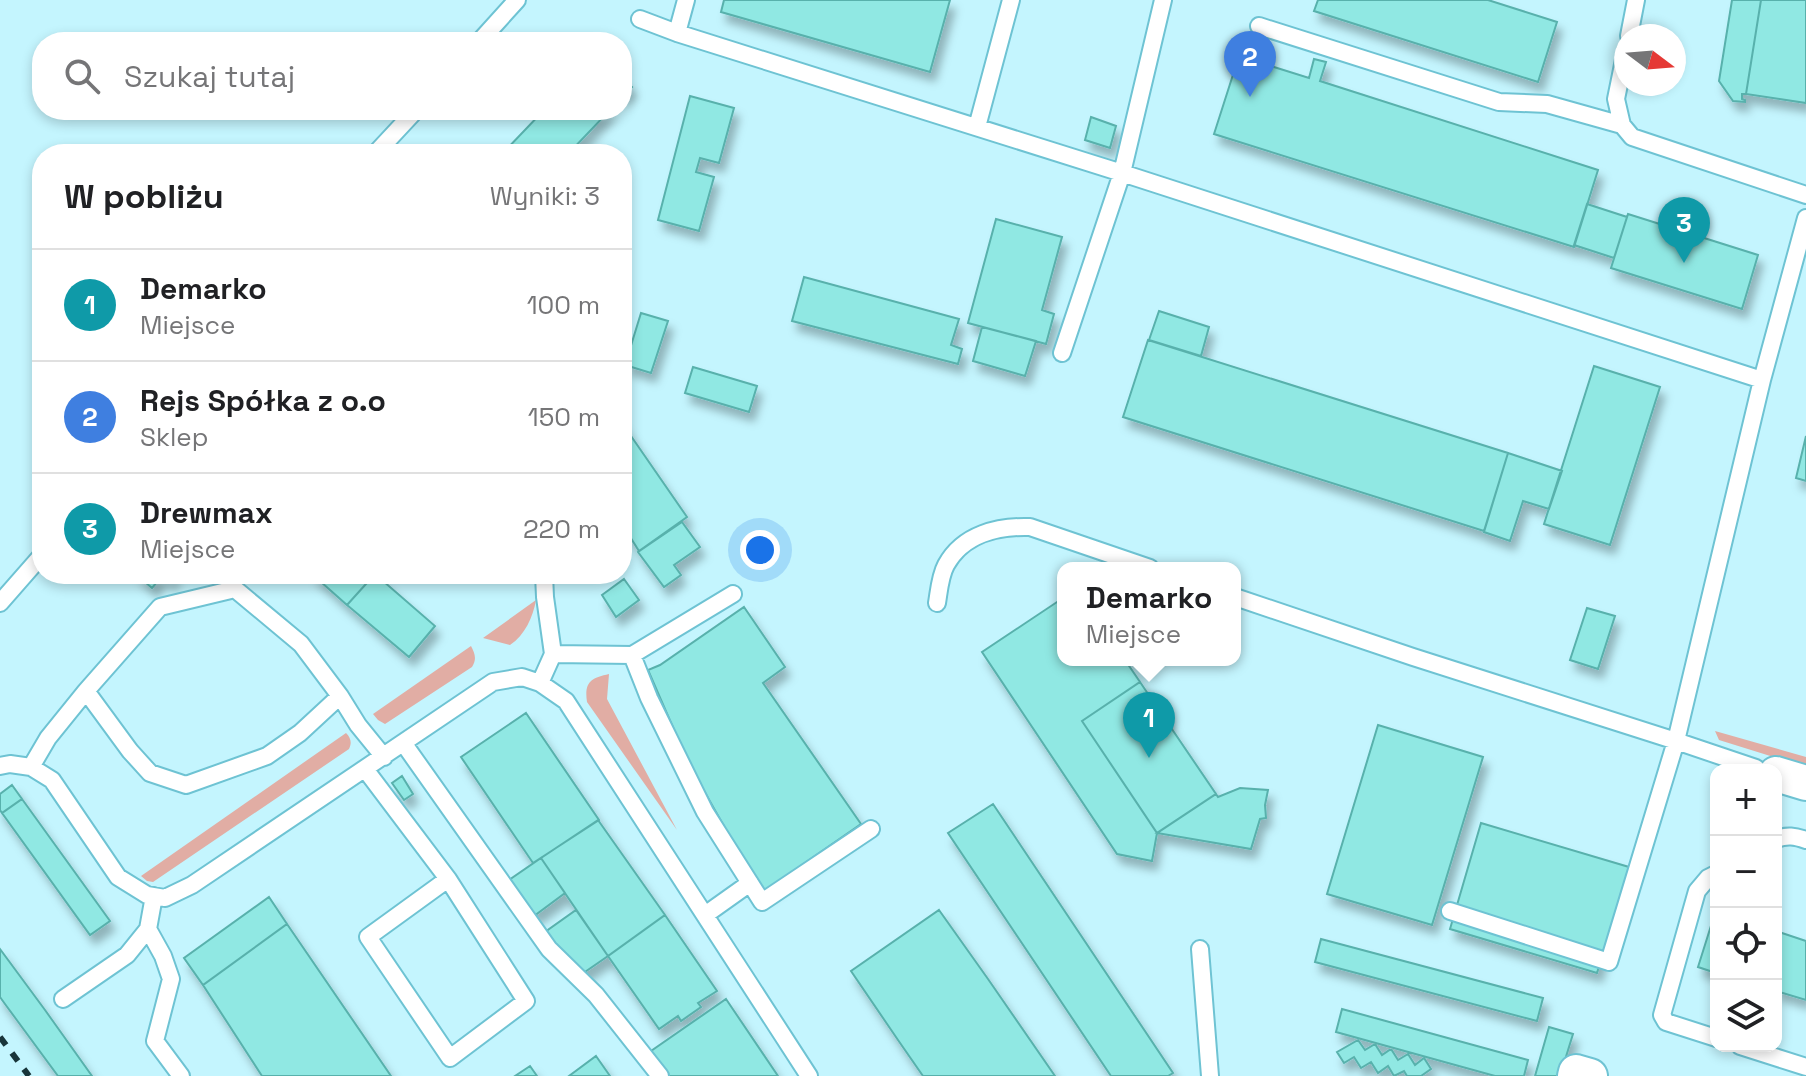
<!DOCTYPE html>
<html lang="pl">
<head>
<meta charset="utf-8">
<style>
	body { margin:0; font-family:"Space Grotesk",sans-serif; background:#f2f2f2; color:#202124 }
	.controls { position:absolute; right:24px; bottom:24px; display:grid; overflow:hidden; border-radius:16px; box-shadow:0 4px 12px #0003 }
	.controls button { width:72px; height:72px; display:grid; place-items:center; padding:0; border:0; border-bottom:2px solid #e0e0e0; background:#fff; color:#202124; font:40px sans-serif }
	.compass { position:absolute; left:1614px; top:24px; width:72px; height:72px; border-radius:50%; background:#fff; box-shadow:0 4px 12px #0003; rotate:106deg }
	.you { position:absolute; left:760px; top:550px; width:28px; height:28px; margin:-20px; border:6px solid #fff; border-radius:50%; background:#1a73e8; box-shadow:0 0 0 12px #1a73e833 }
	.badge { display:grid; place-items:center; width:52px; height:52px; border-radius:50%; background:#cf4330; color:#fff; font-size:26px; font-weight:700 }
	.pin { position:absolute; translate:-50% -66px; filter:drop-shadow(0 2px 4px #0008) }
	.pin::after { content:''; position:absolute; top:42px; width:28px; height:24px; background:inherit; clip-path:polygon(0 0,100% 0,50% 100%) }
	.popup { position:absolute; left:1057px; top:562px; width:184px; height:104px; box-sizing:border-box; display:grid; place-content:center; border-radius:16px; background:#fff; filter:drop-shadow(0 2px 6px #0005); font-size:26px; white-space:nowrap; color:#757577 }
	.popup b { font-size:30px; color:#202124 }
	.popup::after { content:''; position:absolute; left:50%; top:100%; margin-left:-16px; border:16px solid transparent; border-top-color:#fff }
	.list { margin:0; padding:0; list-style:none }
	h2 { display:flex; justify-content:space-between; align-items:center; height:104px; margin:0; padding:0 32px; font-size:34px }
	h2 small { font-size:26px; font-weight:400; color:#757577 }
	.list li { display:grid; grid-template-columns:52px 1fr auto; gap:24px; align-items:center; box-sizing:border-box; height:112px; padding:0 32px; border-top:2px solid #e0e0e0 }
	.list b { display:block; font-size:30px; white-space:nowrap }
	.list p { margin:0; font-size:26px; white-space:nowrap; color:#757577 }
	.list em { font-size:26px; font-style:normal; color:#757577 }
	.icon { flex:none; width:44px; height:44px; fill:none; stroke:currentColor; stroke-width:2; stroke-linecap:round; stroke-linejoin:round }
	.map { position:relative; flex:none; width:1806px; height:1076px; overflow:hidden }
	.search { position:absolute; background:#fff; box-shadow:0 4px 12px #0003; left:32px; top:32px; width:600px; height:88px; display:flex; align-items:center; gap:20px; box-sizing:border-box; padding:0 28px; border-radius:32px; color:#757577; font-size:30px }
	.panel { position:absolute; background:#fff; box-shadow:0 4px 12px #0003; left:32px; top:144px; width:600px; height:440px; border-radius:32px }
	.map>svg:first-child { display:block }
	.green { fill:#e1ada4 }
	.building { fill:#90e8e3; stroke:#58b1ac; stroke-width:2; filter:url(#shadow) }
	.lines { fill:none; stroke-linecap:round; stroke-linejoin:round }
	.service-casing { stroke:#6ec3d3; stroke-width:20 }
	.minor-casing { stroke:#6ec3d3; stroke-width:38 }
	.service { stroke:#fff; stroke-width:16 }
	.minor { stroke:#fff; stroke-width:34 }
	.rail { stroke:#18353a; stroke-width:6; stroke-dasharray:10 10; stroke-linecap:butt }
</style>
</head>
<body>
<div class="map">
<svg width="1806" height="1076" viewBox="0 0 1806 1076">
	<defs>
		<filter id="shadow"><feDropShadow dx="5" dy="9" stdDeviation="4" flood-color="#0004"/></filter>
	</defs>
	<rect width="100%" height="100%" fill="#c4f5fe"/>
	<!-- green -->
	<path class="green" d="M 536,600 C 533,617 525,635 510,645 L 483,638 Z
		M 471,646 C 475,654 477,659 472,667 L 385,724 L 378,720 L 373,714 Z
		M 609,674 L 607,699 L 677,830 L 587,702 C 584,682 591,678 609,674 Z
		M 1715,731 L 1806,757 L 1806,767 L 1719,740 Z
		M 346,733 C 351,738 352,743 349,749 L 153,882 L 147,881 L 141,876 Z"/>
	<!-- building -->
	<path class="building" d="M 724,0 L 950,0 L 930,72 L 721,12 Z
		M 1318,0 L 1488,0 L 1557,22 L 1538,82 L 1314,11 Z
		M 1732,0 L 1761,0 L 1746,94 L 1742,94 L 1742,99 L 1745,100 L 1745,102 L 1733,101 L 1719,81 Z
		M 1761,0 L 1806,0 L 1806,103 L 1746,94 Z
		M 1239,56 L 1309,78 L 1314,59 L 1326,62 L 1320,81 L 1598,170 L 1574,247 L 1214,134 Z
		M 622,78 L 632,87 L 622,97 Z
		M 690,96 L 734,108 L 719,163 L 700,158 L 696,172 L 714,177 L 699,231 L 658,220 Z
		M 544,110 L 610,110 L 568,154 L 502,154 Z
		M 1091,117 L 1116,126 L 1110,148 L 1085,140 Z
		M 1587,204 L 1627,217 L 1614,258 L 1574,245 Z
		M 1628,214 L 1758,255 L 1742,309 L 1611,268 Z
		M 996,219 L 1062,237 L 1042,310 L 1054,314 L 1046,344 L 968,323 Z
		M 804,277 L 959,319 L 951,345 L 962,349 L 958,364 L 792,321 Z
		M 1159,311 L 1209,327 L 1201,356 L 1149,340 Z
		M 641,313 L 668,321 L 651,373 L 625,365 Z
		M 982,327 L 1036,341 L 1025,376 L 973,361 Z
		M 1148,340 L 1508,453 L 1484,531 L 1123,417 Z
		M 1594,366 L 1660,387 L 1610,545 L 1544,524 Z
		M 693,367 L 757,386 L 749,412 L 685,393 Z
		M 622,423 L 687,517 L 639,551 L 622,524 Z
		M 1806,436 L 1806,481 L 1796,478 Z
		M 1508,453 L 1562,471 L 1549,509 L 1523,501 L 1510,541 L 1484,532 Z
		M 682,522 L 700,547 L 674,565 L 681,575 L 664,587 L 638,552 Z
		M 136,574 L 176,574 L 170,581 L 163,575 L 152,588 Z
		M 312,574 L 375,574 L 347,605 Z
		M 375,574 L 435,626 L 409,657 L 347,605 Z
		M 624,579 L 639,600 L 616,617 L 602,595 Z
		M 1063,598 L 1063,660 L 1125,660 L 1140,682 L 1082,721 L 1157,833 L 1152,861 L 1117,854 L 982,652 Z
		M 744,607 L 785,667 L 763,683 L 861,824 L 763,892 L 734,844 L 699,782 L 678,739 L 648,670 L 660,665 Z
		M 1587,608 L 1615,616 L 1598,669 L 1570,660 Z
		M 1140,682 L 1216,794 L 1157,833 L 1082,721 Z
		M 526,713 L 599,820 L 533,863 L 461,757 Z
		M 1378,725 L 1483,757 L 1432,925 L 1327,894 Z
		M 402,776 L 413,794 L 404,800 L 392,783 Z
		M 12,785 L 22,799 L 2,813 L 0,810 L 0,794 Z
		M 1240,788 L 1268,790 L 1265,805 L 1266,818 L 1260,819 L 1251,849 L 1157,833 L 1216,794 L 1218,797 Z
		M 22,799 L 110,921 L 90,935 L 2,813 Z
		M 993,804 L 1173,1073 L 1168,1076 L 1111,1076 L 948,833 Z
		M 598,820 L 665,915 L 608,956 L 541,858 Z
		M 1481,823 L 1629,867 L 1597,973 L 1450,929 Z
		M 541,858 L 565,893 L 534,916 L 509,880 Z
		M 269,897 L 287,924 L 203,985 L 184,958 Z
		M 576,910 L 608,956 L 582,974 L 545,932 Z
		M 939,910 L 988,979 L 1055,1076 L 923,1076 L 898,1040 L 851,971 Z
		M 1715,913 L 1716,913 L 1716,973 L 1698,967 Z
		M 665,915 L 717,991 L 698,1003 L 701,1007 L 681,1021 L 678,1016 L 659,1029 L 608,956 Z
		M 287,924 L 391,1076 L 262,1076 L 203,985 Z
		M 1776,931 L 1806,941 L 1806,1000 L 1776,991 Z
		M 1321,939 L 1543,998 L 1537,1021 L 1315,962 Z
		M 0,949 L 45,1010 L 92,1076 L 58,1076 L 5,1004 L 0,997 Z
		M 726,999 L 778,1076 L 668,1076 L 651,1051 Z
		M 1342,1009 L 1528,1060 L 1524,1076 L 1495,1076 L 1336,1032 Z
		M 1549,1027 L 1573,1034 L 1560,1076 L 1535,1076 Z
		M 1358,1040 L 1365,1050 L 1375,1044 L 1382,1055 L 1391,1049 L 1398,1060 L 1408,1054 L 1415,1065 L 1424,1058 L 1431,1069 L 1421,1076 L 1407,1076 L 1404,1071 L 1394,1076 L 1388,1066 L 1378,1073 L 1371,1062 L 1361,1068 L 1354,1057 L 1344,1063 L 1337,1052 Z
		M 596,1056 L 610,1076 L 569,1076 Z
		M 530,1066 L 537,1076 L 515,1076 Z"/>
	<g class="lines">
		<defs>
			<path id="service" d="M 640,19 L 677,33 L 1122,173 L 1762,380 L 1676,741 L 1609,962 L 1450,911
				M 1259,26 L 1499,102 L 1547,104 L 1622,125 L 1632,137 L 1806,195
				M 677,33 L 686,0
				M 1629,36 L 1636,0
				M 479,42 L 517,0
				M 1622,125 L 1616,99 L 1626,50
				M 977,127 L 1011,0
				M 375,154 L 416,110
				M 1062,353 L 1122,173 L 1163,0
				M 1762,380 L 1806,218
				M 1235,597 L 1413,657 L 1676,741 L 1756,768
				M 0,603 L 42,555
				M 937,603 C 939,591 940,576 946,565 C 963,534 998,526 1030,527 L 1150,568
				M 553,654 L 632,655 L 649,698 L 705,812 L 762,902 L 871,829
				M 632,655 L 733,594
				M 540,683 L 553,654 L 545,597 L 544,574
				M 340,696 L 300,733 L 267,756 L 186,785 L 150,773 L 130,751 L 86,691 L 160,607 L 235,589 L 301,644 L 340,696 L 358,725 L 384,757
				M 404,744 L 549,949 L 596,995 L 660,1076
				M 0,766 L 10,764 L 31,767 L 52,780 L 118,877 L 147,895 L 165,898 L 192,885 L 493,682 L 522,677 L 540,683 L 566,701 L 809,1076
				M 31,767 L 48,738 L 86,691
				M 365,769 L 448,879 L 526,1001 L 450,1058 L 368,937 L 448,879
				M 1776,839 C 1787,835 1795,836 1806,840
				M 1716,874 L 1708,878 L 1697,891 L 1662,1015 L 1666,1022 L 1716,1038
				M 705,915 L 750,883
				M 148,929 L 163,956 L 171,979 L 155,1041 L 181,1076
				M 1200,949 L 1210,1076
				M 63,999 L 127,955 L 148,929 L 154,896
				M 1740,1046 L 1806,1067"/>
			<path id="minor" d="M 1776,774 L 1806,783
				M 1575,1076 L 1576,1072 L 1590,1076"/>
		</defs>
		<!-- service casing -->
		<use href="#service" class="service-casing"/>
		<!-- minor casing -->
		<use href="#minor" class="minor-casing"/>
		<!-- service -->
		<use href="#service" class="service"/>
		<!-- minor -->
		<use href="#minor" class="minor"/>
		<!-- rail -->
		<path class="rail" d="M 0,1037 L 29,1076"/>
	</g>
</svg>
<div class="controls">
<button>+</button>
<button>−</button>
<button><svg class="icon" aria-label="locate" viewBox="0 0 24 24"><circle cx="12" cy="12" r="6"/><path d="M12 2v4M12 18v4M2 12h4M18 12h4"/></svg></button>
<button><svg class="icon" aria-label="layers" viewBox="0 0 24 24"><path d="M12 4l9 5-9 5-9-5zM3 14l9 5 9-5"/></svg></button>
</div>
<svg class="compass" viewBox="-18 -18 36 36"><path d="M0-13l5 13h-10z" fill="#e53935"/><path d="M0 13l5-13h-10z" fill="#757577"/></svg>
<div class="you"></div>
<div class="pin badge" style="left:1149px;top:758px;background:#0f9aa8">1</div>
<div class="popup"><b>Demarko</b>Miejsce</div>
<div class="pin badge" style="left:1250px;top:97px;background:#3f7fe0">2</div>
<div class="pin badge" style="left:1684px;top:263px;background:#0f9aa8">3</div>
<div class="search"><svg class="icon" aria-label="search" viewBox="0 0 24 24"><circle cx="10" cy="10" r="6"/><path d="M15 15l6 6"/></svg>Szukaj tutaj</div>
<section class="panel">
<h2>W pobliżu<small>Wyniki: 3</small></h2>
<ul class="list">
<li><span class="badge" style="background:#0f9aa8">1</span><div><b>Demarko</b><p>Miejsce</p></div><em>100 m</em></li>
<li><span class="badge" style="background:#3f7fe0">2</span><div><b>Rejs Spółka z o.o</b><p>Sklep</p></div><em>150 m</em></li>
<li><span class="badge" style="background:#0f9aa8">3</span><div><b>Drewmax</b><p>Miejsce</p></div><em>220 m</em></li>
</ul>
</section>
</div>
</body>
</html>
